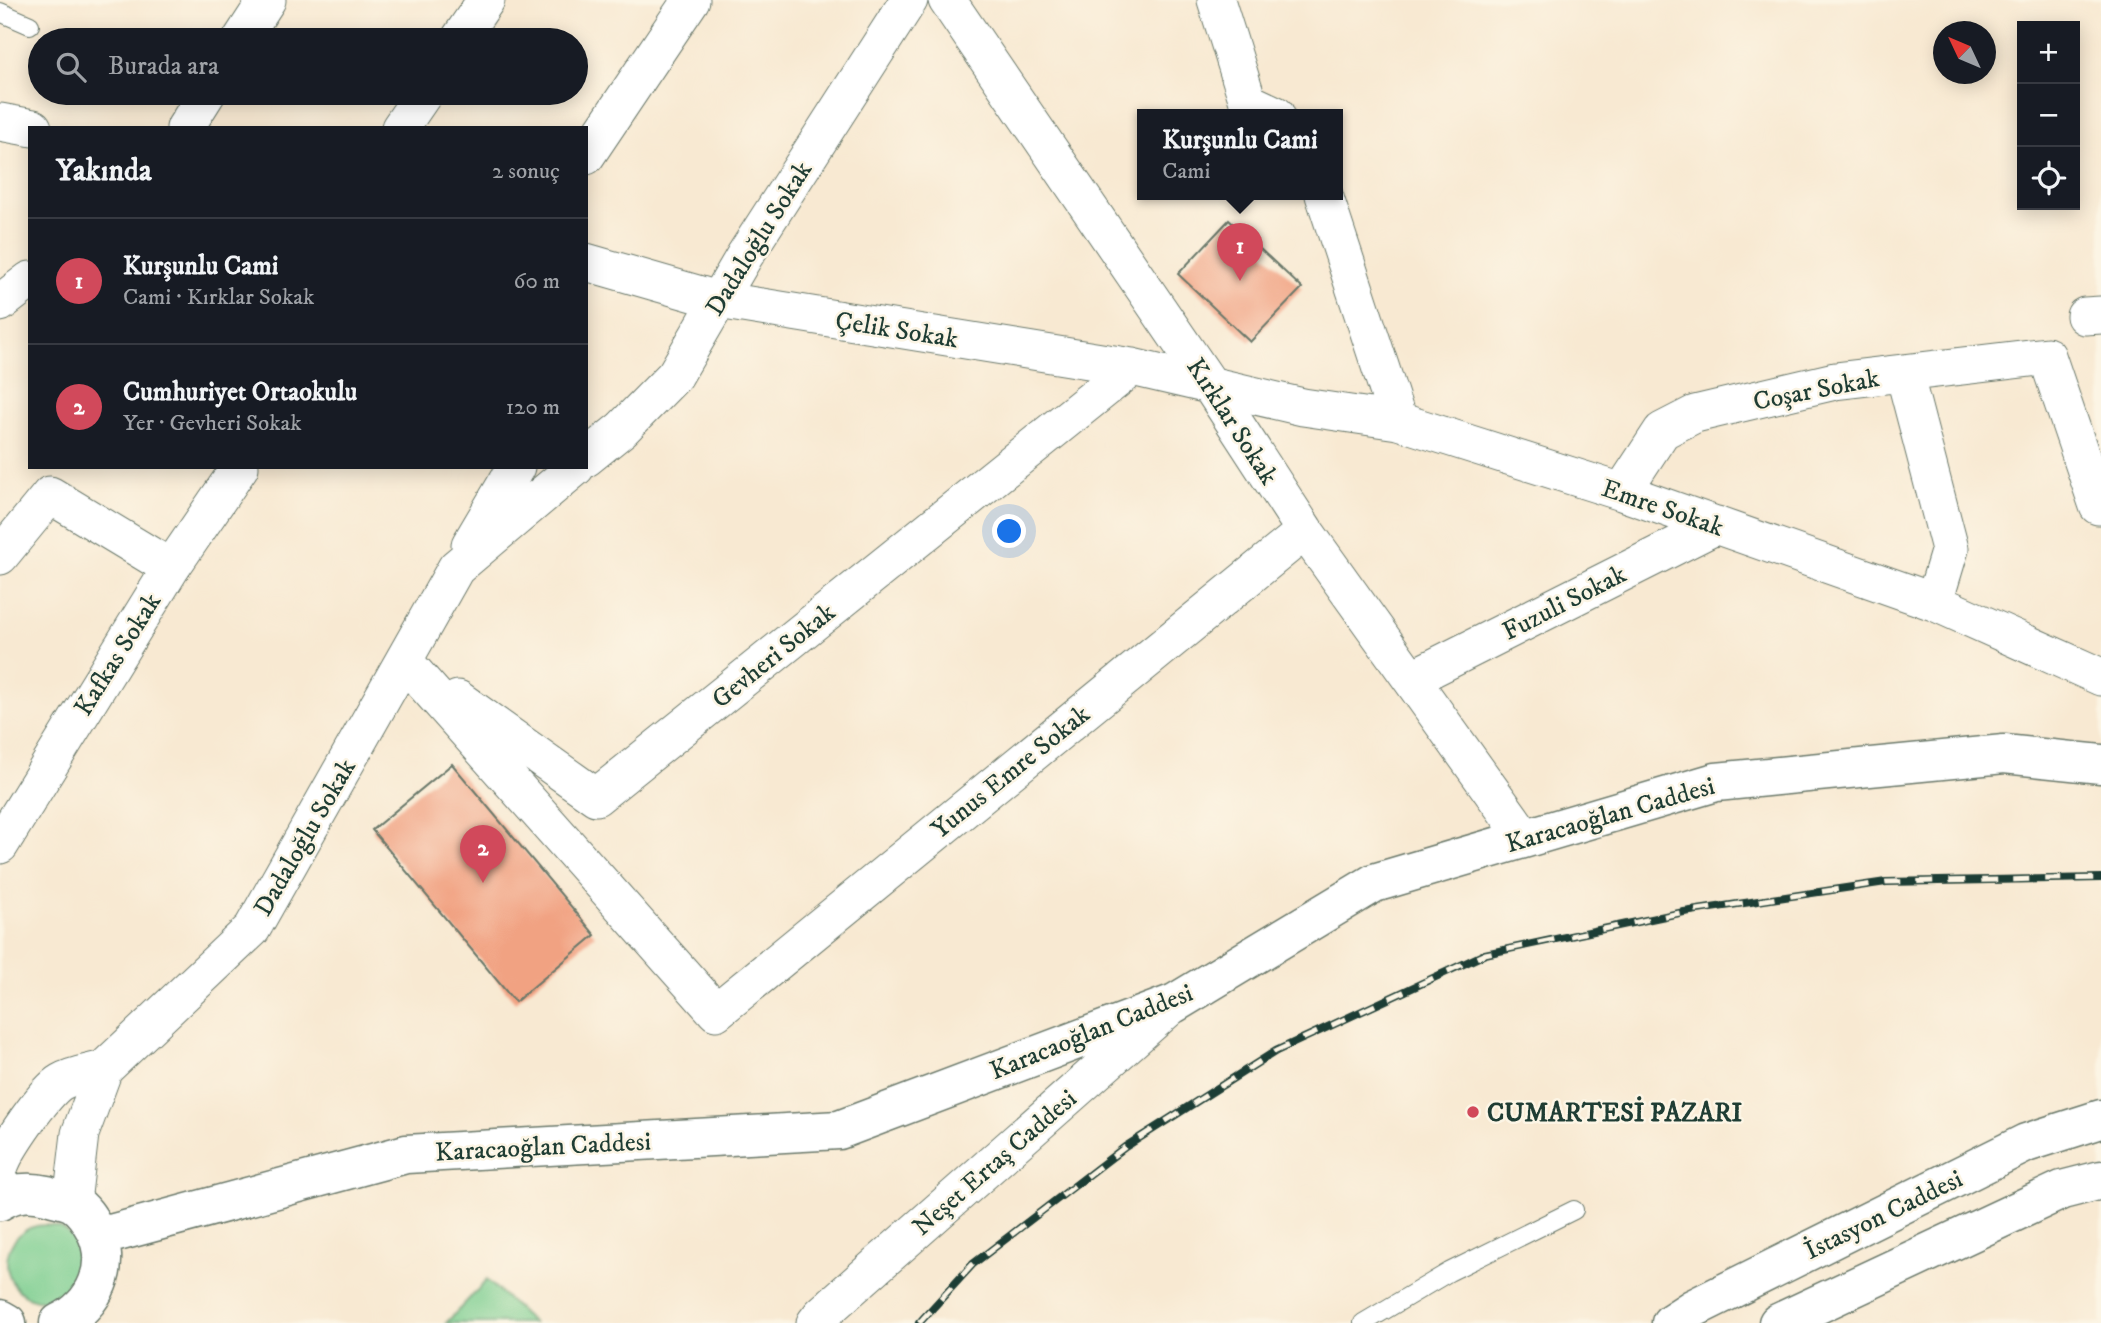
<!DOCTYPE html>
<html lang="tr">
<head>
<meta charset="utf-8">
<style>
	body { margin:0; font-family:"IM FELL DW Pica",serif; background:#20242c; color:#f1f3f6 }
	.controls { position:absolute; right:21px; top:21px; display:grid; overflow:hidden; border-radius:0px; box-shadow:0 4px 18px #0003 }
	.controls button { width:63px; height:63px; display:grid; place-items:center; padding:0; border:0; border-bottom:2px solid #363941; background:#171b24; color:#f1f3f6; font:35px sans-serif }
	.compass { position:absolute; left:1933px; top:21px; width:63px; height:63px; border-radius:50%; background:#171b24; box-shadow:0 4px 18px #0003; rotate:314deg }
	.you { position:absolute; left:1010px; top:532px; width:24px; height:24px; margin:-18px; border:5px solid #fff; border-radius:50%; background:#1a73e8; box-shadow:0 0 0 10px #1a73e833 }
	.badge { display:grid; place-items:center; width:46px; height:46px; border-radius:50%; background:#d1495b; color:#fff; font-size:23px; font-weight:700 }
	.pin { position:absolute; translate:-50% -58px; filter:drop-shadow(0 2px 4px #0008) }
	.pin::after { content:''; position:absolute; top:37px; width:24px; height:21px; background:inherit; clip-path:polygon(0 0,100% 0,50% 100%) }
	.popup { position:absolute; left:1137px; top:109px; width:206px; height:91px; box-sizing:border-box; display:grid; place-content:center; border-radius:0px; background:#171b24; filter:drop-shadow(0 2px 5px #0005); font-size:23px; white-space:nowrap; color:#9ea1a6 }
	.popup b { font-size:26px; color:#f1f3f6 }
	.popup::after { content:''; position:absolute; left:50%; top:100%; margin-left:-14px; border:14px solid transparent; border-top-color:#171b24 }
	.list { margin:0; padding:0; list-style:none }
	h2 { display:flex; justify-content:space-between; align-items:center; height:91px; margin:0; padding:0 28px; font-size:30px }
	h2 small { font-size:23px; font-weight:400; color:#9ea1a6 }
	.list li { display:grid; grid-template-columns:46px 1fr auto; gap:21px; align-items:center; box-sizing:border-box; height:126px; padding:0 28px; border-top:2px solid #363941 }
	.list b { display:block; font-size:26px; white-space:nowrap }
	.list p { margin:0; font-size:23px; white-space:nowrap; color:#9ea1a6 }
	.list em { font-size:23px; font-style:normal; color:#9ea1a6 }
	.icon { flex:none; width:38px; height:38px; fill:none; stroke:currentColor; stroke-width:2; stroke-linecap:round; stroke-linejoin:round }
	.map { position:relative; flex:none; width:2101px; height:1323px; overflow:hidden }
	.search { position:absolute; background:#171b24; box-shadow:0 4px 18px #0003; left:28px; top:28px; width:560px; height:77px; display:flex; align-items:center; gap:18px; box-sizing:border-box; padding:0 24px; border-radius:38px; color:#9ea1a6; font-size:26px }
	.panel { position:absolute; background:#171b24; box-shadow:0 4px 18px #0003; left:28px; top:126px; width:560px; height:343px; border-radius:0px }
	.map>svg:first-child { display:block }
	.green { fill:#7bce90; stroke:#4d8662; stroke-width:2 }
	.building { fill:#f1a282 }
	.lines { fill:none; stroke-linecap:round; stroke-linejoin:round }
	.lane-casing { stroke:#6b796b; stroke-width:20 }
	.street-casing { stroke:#6b796b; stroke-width:39 }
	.secondary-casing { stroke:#6b796b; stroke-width:41 }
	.lane { stroke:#fff; stroke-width:18 }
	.street { stroke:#fff; stroke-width:37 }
	.secondary { stroke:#fff; stroke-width:38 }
	.rail-casing { stroke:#1f3d34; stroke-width:8 }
	.rail { stroke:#fcf5e5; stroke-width:5; stroke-dasharray:16; stroke-linecap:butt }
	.poi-dot { fill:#d1495b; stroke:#fcf5e5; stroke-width:2.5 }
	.labels { text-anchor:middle; stroke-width:5; stroke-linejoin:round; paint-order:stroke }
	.street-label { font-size:26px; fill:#1f3d34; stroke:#fcf5e5 }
	.poi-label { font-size:26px; font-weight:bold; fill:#1f3d34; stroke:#fcf5e5; text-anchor:start }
</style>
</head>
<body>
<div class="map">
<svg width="2101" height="1323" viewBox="0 0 2101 1323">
	<rect width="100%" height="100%" fill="#fcf5e5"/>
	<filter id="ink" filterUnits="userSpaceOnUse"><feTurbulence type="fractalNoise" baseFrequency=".0143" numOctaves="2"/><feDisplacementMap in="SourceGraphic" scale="14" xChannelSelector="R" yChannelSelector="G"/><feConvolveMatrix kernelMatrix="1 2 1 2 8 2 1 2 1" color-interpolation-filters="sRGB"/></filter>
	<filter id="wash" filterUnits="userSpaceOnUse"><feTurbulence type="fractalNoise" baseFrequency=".00686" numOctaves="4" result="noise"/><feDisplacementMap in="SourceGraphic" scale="28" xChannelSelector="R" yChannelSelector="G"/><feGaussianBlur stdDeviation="1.57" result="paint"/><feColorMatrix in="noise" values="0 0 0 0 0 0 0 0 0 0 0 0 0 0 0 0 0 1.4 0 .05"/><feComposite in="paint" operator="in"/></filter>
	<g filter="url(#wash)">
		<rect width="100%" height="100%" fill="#f8e9d2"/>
		<!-- green -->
		<path class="green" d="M7 1263a38 38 0 1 1 76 0a38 38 0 1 1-76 0Z
			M 487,1280 L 533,1323 L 446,1323 Z"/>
		<g id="blocks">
			<!-- building -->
			<path class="building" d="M 1229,220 L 1302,288 L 1250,342 L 1178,274 Z
				M 452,764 L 595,935 L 515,1002 L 372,830 Z"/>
		</g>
	</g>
	<g filter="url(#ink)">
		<use href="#blocks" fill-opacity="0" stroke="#6b796b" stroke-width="2"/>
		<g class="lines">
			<defs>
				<path id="lane" d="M 0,12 L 30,25
					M 1363,1323 L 1449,1272 L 1574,1210"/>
				<path id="street" d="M 947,0 L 1210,385 L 1305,531 L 1525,838
					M 1216,0 L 1248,102 L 1276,115
					M 241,40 L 267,0
					M 459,40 L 486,0
					M 0,122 L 33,128
					M 185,128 L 207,93
					M 400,128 L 424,93
					M 586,156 L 691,0
					M 1324,195 L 1398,421
					M 586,262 L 718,300 L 1132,367 L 1303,407 L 1398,421 L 1622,492 L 1934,602 L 2101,677
					M 0,303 L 30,280
					M 2085,316 L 2101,315
					M 1904,373 L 1950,549 L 1934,602
					M 586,458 L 622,429 L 675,375 L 745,255 L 909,0
					M 1622,492 L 1662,431 L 1695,414 L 1835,381 L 2047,356 L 2098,506 L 2101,506
					M 470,545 L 516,467
					M 0,556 L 50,495 L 171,568
					M 405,662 L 716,1012 L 1305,531
					M 1411,679 L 1717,525
					M 458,699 L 596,797 L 1132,367
					M 0,845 L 171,568 L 240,467
					M 0,1166 C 6,1148 45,1091 61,1082 C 73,1075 90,1073 104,1069
					M 72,1202 L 80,1134 L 104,1069 L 252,929 L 456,568 L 576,467
					M 815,1323 L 822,1314 L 1171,1006"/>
				<path id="secondary" d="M 0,1201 C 15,1191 30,1191 47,1195 C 55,1198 66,1199 73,1203 C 83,1209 89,1219 94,1228 C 114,1265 95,1306 59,1323
					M 99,1237 L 406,1154 L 839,1130 L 1175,1003 L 1374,883 L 1716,782 L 2004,754 L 2101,764
					M 0,1319 L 7,1323
					M 1671,1323 L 1694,1308 L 2026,1143 L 2101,1119
					M 1778,1323 L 2062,1190 L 2101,1180"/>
			</defs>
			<!-- lane casing -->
			<use href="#lane" class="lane-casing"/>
			<!-- street casing -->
			<use href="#street" class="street-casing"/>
			<!-- secondary casing -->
			<use href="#secondary" class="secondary-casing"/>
			<!-- lane -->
			<use href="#lane" class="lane"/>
			<!-- street -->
			<use href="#street" class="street"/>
			<!-- secondary -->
			<use href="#secondary" class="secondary"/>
			<defs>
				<path id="rail" d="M 919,1323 L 973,1264 L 1125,1147 L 1276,1051 L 1485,954 L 1684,912 L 1886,882 L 2101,878"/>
			</defs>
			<!-- rail casing -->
			<use href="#rail" class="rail-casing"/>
			<!-- rail -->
			<use href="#rail" class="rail"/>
		</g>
	</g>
	<!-- markers -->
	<circle class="poi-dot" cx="1473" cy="1112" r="7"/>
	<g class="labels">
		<!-- street labels -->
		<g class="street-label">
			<text transform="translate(758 238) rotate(-58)" y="9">Dadaloğlu Sokak</text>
			<text transform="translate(897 329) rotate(9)" y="9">Çelik Sokak</text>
			<text transform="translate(1816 389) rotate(-11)" y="9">Coşar Sokak</text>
			<text transform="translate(1233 421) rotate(57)" y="9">Kırklar Sokak</text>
			<text transform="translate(1663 507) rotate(19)" y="9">Emre Sokak</text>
			<text transform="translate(1564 602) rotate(-27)" y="9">Fuzuli Sokak</text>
			<text transform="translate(117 654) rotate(-58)" y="9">Kafkas Sokak</text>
			<text transform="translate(773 655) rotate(-39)" y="9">Gevheri Sokak</text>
			<text transform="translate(1010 771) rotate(-39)" y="9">Yunus Emre Sokak</text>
			<text transform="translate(1610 814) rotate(-16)" y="9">Karacaoğlan Caddesi</text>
			<text transform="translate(304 837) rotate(-60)" y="9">Dadaloğlu Sokak</text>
			<text transform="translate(1091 1031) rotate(-22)" y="9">Karacaoğlan Caddesi</text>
			<text transform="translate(543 1146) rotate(-3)" y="9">Karacaoğlan Caddesi</text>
			<text transform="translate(994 1162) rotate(-41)" y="9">Neşet Ertaş Caddesi</text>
			<text transform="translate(1883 1214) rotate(-26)" y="9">İstasyon Caddesi</text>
		</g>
		<!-- poi labels -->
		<g class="poi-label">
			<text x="1487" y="1121">CUMARTESİ PAZARI</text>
		</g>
	</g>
</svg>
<div class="controls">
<button>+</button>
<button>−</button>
<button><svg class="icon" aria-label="locate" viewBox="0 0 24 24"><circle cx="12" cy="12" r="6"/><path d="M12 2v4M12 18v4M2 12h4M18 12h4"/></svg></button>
</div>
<svg class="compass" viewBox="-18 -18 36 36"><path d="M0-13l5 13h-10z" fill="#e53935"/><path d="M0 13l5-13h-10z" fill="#9ea1a6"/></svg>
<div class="you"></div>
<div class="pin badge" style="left:1240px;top:281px">1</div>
<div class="popup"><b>Kurşunlu Cami</b>Cami</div>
<div class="pin badge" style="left:483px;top:883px">2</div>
<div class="search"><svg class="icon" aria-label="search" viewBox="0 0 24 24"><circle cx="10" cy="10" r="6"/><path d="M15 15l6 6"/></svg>Burada ara</div>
<section class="panel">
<h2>Yakında<small>2 sonuç</small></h2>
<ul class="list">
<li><span class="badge">1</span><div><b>Kurşunlu Cami</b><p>Cami · Kırklar Sokak</p></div><em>60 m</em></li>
<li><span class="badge">2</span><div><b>Cumhuriyet Ortaokulu</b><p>Yer · Gevheri Sokak</p></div><em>120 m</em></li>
</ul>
</section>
</div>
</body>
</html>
